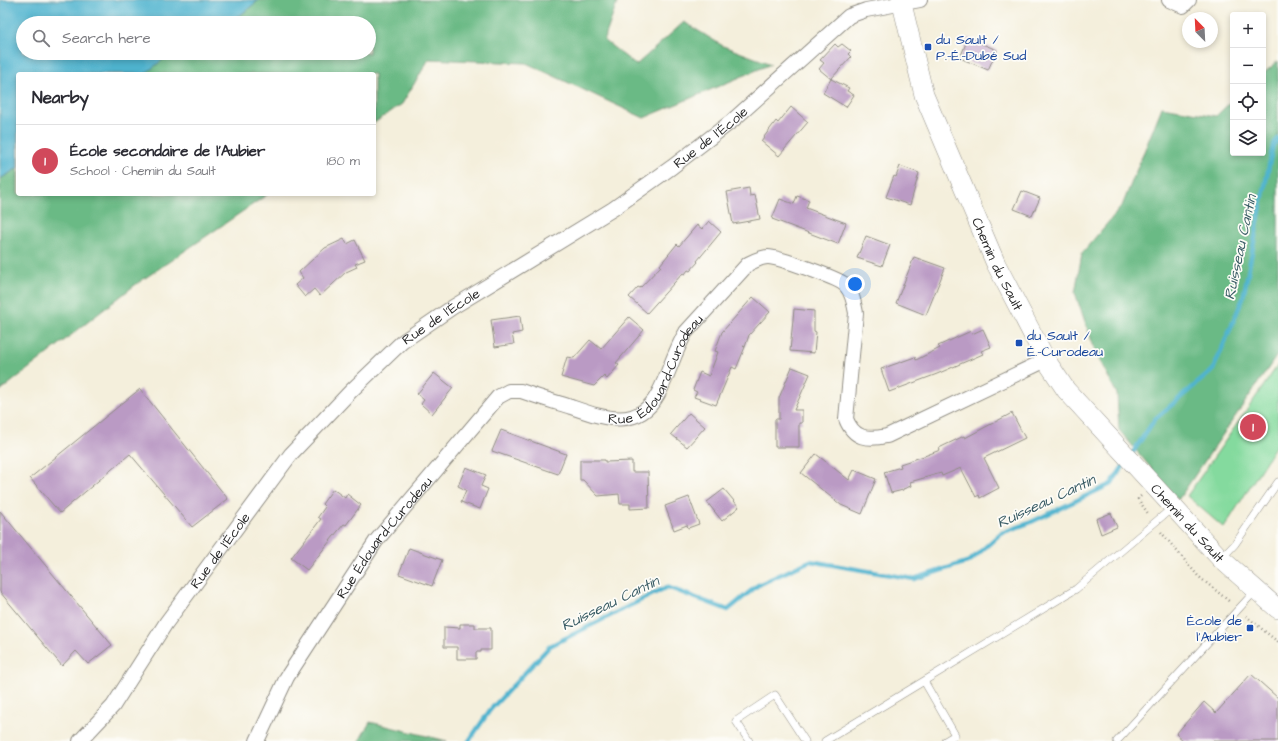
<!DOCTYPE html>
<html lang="en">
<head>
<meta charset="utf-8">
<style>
	body { margin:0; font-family:"Architects Daughter",sans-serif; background:#f2f2f3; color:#2b2b33 }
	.controls { position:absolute; right:12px; top:12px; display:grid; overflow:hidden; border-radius:4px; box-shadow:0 2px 6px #0003 }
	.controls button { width:36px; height:36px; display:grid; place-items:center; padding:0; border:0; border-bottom:1px solid #e1e1e2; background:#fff; color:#2b2b33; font:20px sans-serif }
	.compass { position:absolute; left:1182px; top:12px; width:36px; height:36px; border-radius:50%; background:#fff; box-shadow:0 2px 6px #0003; rotate:336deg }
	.you { position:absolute; left:855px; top:284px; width:14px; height:14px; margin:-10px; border:3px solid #fff; border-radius:50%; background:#1a73e8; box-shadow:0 0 0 6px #1a73e833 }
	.badge { display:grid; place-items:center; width:26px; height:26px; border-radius:50%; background:#d1495b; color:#fff; font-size:13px; font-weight:700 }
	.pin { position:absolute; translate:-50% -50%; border:2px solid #fff; box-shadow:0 1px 4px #0006 }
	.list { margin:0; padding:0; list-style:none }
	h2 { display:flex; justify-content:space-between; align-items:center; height:52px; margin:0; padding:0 16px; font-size:17px }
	h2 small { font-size:13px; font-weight:400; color:#7c7c81 }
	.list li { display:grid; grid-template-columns:26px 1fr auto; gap:12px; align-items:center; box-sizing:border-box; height:72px; padding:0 16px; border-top:1px solid #e1e1e2 }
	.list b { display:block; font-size:15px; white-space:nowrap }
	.list p { margin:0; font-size:13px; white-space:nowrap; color:#7c7c81 }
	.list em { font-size:13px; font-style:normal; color:#7c7c81 }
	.icon { flex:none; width:22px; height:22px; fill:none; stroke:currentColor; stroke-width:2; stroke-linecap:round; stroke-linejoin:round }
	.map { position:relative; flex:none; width:1278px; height:741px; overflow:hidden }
	.search { position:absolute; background:#fff; box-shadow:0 2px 6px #0003; left:16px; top:16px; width:360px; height:44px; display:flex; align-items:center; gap:10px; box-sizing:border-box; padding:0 14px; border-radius:22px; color:#7c7c81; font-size:15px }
	.panel { position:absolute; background:#fff; box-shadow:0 2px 6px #0003; left:16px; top:72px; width:360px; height:124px; border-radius:4px }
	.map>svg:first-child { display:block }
	.green { fill:#84da9e; stroke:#588264 }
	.forest { fill:#6bba85; stroke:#4b7258 }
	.water { fill:#50b4cf; stroke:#3e707d }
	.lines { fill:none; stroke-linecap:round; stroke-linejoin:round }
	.stream { stroke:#50b4cf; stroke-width:4.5 }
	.building { fill:#ba9ac4 }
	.lane-casing { stroke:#908d84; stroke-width:8 }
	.street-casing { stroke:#908d84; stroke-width:16 }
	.secondary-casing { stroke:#908d84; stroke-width:20 }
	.path { stroke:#908d84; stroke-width:2.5; stroke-dasharray:1 3; stroke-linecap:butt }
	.lane { stroke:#fff; stroke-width:7 }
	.street { stroke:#fff; stroke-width:14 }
	.secondary { stroke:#fff; stroke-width:19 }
	.transit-dot { fill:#1a4fb4; stroke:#fdfcf7; stroke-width:1.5 }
	.labels { text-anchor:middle; stroke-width:3.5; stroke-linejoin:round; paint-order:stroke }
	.transit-label { font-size:14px; fill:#164399; stroke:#fdfcf7; text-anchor:start }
	.street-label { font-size:14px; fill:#2b2b2b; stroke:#fdfcf7 }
	.water-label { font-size:15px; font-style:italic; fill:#385b64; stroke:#fdfcf7 }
</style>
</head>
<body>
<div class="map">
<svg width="1278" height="741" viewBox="0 0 1278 741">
	<rect width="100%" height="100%" fill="#fdfcf7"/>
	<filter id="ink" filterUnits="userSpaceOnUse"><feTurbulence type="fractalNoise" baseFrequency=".025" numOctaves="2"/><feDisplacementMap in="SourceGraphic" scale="8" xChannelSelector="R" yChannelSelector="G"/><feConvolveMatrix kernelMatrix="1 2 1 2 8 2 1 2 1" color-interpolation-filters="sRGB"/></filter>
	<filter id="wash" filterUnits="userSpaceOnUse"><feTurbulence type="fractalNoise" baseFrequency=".012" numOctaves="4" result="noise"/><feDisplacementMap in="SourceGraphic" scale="16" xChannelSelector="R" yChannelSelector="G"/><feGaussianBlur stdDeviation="0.9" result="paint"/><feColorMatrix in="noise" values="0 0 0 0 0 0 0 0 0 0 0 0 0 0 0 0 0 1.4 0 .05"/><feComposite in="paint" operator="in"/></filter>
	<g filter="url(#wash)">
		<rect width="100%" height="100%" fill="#f4efdc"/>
		<!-- green -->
		<path class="green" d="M 1278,365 L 1278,442 L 1224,528 L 1187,496 Z"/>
		<!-- forest -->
		<path class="forest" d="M 259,0 L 618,0 L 604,40 L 636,65 L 684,22 L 723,46 L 771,64 L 644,118 L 526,63 L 429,59 L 402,104 L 374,123 L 374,74 L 145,74 L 171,53 L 369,53 L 369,23 L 225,23 L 243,13 Z
			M 1278,61 L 1278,354 L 1178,500 L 1119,430 L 1117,394 L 1096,353 L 1075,293 L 1082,253 L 1122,206 L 1162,107 L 1216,116 L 1233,100 L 1233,153 L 1263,153 L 1263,74 Z
			M 18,168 L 18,194 L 268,194 L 135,285 L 0,391 L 0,179 Z
			M 370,722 L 447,741 L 359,741 Z"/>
		<!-- water -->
		<path class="water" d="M 0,0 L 259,0 L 243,13 L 225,23 L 23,23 L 23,53 L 171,53 L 145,74 L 18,74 L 18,168 L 0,179 Z"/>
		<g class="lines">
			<!-- stream -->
			<path class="stream" d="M 1131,455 L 1155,419 L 1213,370 L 1243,298 L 1273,145 L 1278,139
				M 469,741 L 490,710 L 550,646 L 667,587 L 728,610 L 758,585 L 810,561 L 914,579 L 970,561 L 1001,533 L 1029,523 L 1111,484 L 1126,462"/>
		</g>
		<g id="blocks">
			<!-- building -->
			<path class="building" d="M 968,38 L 997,50 L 988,70 L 960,58 Z
				M 835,44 L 838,47 L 842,44 L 851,51 L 848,54 L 851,57 L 831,79 L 849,88 L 847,91 L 854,95 L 846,107 L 823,93 L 831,79 L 819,69 L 824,63 L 820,60 Z
				M 791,107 L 808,122 L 779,156 L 761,141 L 776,121 L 778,123 Z
				M 900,166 L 919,173 L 910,205 L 886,197 L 894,176 L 896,177 Z
				M 749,188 L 750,196 L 755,195 L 760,219 L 733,224 L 727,192 Z
				M 1022,191 L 1040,198 L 1032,216 L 1014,209 Z
				M 797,196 L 809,200 L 806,208 L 846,223 L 838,244 L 772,219 L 780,199 L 794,204 Z
				M 709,221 L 721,232 L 697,261 L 698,262 L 690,271 L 688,270 L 685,274 L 683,273 L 647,313 L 629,297 L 638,287 L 640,288 L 661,266 L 660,265 L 677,244 L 679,246 L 697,225 L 702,229 Z
				M 866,236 L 890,245 L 882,266 L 857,258 Z
				M 344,239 L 347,244 L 355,240 L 365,260 L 355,264 L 357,267 L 346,272 L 320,296 L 314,289 L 305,297 L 295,285 L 303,278 L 299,272 L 325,248 Z
				M 914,257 L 945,268 L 926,315 L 896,303 Z
				M 753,297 L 770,312 L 749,335 L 745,347 L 743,346 L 745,347 L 736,369 L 732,367 L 716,405 L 694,397 L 697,392 L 693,390 L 700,372 L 709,376 L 718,352 L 715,351 L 722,332 Z
				M 794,309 L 814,311 L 814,331 L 816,332 L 814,353 L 790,351 Z
				M 520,316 L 522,332 L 512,334 L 514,344 L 495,347 L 491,320 Z
				M 629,317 L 644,330 L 616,363 L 619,365 L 607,379 L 604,376 L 594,386 L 561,377 L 567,357 L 574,358 L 590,340 L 601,349 Z
				M 983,329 L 991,347 L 981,351 L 983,354 L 937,374 L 889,392 L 881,369 L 915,357 L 916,360 L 940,348 L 938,346 L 971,331 L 972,334 Z
				M 792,367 L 810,374 L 794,410 L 802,410 L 802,423 L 799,423 L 799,447 L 775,447 L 775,419 L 779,419 L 779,398 Z
				M 434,373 L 453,388 L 432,414 L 421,404 L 424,400 L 417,394 Z
				M 140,389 L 228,499 L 192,527 L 130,454 L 60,513 L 30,478 Z
				M 689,413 L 705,427 L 687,447 L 671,434 Z
				M 1012,413 L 1025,438 L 984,458 L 999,488 L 980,498 L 979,495 L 976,497 L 961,468 L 942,476 L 941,473 L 910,482 L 911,486 L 903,489 L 903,490 L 891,493 L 884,472 L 901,467 L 900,464 L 927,455 L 940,450 L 939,448 L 964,436 L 965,438 Z
				M 501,430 L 566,454 L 558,474 L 492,451 Z
				M 816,454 L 849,480 L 854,470 L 876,479 L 862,514 L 841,505 L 801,473 Z
				M 580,460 L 605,460 L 605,462 L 632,461 L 632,472 L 648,472 L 649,508 L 630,509 L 630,504 L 620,504 L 619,494 L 598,496 L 583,480 L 580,480 Z
				M 466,467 L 486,475 L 481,486 L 488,489 L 480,509 L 461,502 L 466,490 L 458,486 Z
				M 333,489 L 345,498 L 347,494 L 361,505 L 346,525 L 344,524 L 338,531 L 307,570 L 291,558 L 321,519 L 318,517 L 325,507 L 322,504 Z
				M 724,489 L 739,507 L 722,521 L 707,502 Z
				M 689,497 L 699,524 L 688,528 L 687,525 L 674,530 L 665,506 Z
				M 0,511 L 112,645 L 88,664 L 76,651 L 62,666 L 0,592 Z
				M 1111,513 L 1117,527 L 1101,534 L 1096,519 Z
				M 409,548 L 442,560 L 432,586 L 399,574 Z
				M 460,624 L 475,624 L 475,628 L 491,628 L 491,650 L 481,650 L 481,652 L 476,652 L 476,659 L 457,659 L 457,647 L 444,647 L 444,627 L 460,628 Z
				M 1251,674 L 1278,698 L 1278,741 L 1184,741 L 1176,734 L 1204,702 L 1216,713 Z"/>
		</g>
	</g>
	<g filter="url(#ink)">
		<use href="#blocks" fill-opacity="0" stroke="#908d84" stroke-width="1"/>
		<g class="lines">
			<defs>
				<path id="lane" d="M 1221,559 L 1235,544 L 1278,482
					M 924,681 L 1076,589 L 1172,508
					M 749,741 L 736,721 L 775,695 L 805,741
					M 825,741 L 924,681 L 955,735 L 945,741
					M 1117,741 L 1256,590"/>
				<g id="street">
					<path d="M 1169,0 L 1183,6 L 1189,0"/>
					<path id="s1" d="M 80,741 L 113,706 L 166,623 L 291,454 L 351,391 L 402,342 L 453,307 L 613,209 L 672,167 L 732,121 L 849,16 L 866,10 L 920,0"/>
					<path id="s2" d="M 257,741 L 287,677 L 376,541 L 498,397 L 509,391 L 521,391 C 538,397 555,402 571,407 C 603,418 638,431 658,394 C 669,374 674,352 686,332 L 748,264 C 754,261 761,257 768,257 C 778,257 837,278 844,284 C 852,291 854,303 856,313 L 846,419 C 854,439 867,440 887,436 L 1046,360"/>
				</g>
				<g id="secondary">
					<path id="s3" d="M 901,0 L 924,95 L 996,264 L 1046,360 L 1066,390 L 1221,559 L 1278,609"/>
				</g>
			</defs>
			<!-- lane casing -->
			<use href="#lane" class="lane-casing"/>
			<!-- street casing -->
			<use href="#street" class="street-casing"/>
			<!-- secondary casing -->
			<use href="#secondary" class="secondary-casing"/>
			<!-- path -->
			<path class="path" d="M 1141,496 L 1138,499 L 1149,515
				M 1161,532 L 1198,576 L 1230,602
				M 1246,616 L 1278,642"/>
			<!-- lane -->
			<use href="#lane" class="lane"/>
			<!-- street -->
			<use href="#street" class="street"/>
			<!-- secondary -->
			<use href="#secondary" class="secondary"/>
		</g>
	</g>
	<!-- markers -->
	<g class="transit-dot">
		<rect x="924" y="43" width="8" height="8" rx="2"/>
		<rect x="1015" y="339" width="8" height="8" rx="2"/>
		<rect x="1246" y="624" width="8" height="8" rx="2"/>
	</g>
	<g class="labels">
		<!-- transit labels -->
		<g class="transit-label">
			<text x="936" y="44">du Sault /<tspan x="936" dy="16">P.-É.-Dubé Sud</tspan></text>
			<text x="1027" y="340">du Sault /<tspan x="1027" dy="16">É.-Curodeau</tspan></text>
			<text x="1242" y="625" text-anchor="end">École de<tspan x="1242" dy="16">l'Aubier</tspan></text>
		</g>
		<!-- street labels -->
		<g class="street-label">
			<text dy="5" stroke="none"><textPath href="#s1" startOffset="885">Rue de l'École</textPath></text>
			<text dy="5" stroke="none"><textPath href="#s3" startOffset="282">Chemin du Sault</textPath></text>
			<text dy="5" stroke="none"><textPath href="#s1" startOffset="561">Rue de l'École</textPath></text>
			<text dy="5" stroke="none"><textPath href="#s2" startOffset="612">Rue Édouard-Curodeau</textPath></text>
			<text dy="5" stroke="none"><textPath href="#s3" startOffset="606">Chemin du Sault</textPath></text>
			<text dy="5" stroke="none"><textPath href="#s2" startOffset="241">Rue Édouard-Curodeau</textPath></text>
			<text dy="5" stroke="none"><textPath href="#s1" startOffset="237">Rue de l'École</textPath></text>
		</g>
		<!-- water labels -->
		<g class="water-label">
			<text transform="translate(1240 247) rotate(-78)" y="5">Ruisseau Cantin</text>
			<text transform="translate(1046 501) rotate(-25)" y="5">Ruisseau Cantin</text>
			<text transform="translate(610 603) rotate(-26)" y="5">Ruisseau Cantin</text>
		</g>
	</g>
</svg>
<div class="controls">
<button>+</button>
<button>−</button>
<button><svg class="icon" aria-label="locate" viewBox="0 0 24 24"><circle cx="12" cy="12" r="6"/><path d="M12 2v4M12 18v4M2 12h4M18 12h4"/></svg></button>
<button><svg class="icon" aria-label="layers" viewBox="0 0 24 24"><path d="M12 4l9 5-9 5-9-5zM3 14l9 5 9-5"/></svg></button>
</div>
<svg class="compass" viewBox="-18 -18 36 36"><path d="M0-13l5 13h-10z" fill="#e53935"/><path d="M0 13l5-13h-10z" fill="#7c7c81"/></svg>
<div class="you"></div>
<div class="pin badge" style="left:1253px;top:427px">1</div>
<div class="search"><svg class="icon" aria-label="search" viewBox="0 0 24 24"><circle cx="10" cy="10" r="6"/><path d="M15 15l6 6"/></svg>Search here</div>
<section class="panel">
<h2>Nearby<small></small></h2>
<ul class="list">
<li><span class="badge">1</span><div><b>École secondaire de l'Aubier</b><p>School · Chemin du Sault</p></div><em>180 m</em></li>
</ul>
</section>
</div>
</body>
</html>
